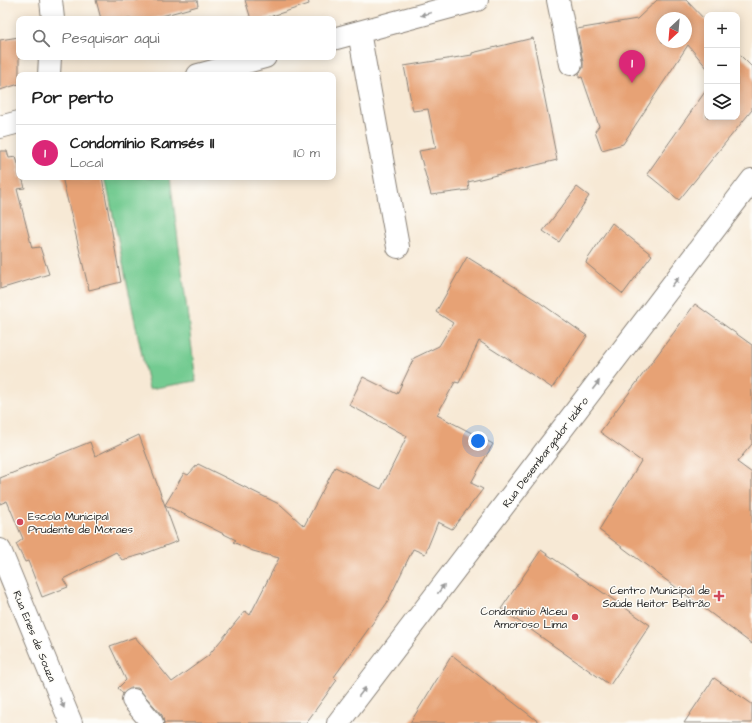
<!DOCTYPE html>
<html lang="pt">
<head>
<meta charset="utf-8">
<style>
	body { margin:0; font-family:"Architects Daughter",sans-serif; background:#f6f6f6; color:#222 }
	.controls { position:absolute; right:12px; top:12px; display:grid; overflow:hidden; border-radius:8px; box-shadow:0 2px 10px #0003 }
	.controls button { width:36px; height:36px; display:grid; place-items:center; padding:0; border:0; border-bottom:1px solid #e0e0e0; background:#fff; color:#222; font:20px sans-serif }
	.compass { position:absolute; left:656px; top:12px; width:36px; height:36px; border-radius:50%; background:#fff; box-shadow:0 2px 10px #0003; rotate:206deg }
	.you { position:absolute; left:478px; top:441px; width:14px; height:14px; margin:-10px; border:3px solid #fff; border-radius:50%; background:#1a73e8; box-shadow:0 0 0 6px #1a73e833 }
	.badge { display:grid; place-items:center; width:26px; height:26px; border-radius:50%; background:#db2777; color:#fff; font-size:13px; font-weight:700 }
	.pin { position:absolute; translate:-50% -33px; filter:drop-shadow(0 1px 2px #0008) }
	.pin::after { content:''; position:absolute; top:21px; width:14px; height:12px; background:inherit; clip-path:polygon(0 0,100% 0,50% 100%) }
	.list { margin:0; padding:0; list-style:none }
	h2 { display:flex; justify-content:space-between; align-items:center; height:52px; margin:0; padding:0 16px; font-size:17px }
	h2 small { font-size:13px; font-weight:400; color:#767676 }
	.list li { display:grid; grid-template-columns:26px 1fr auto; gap:12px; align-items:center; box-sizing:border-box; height:56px; padding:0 16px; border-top:1px solid #e0e0e0 }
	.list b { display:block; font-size:15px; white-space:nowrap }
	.list p { margin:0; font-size:13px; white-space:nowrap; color:#767676 }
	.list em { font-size:13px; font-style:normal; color:#767676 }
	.icon { flex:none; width:22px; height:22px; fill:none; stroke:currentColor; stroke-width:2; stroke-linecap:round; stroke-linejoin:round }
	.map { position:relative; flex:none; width:752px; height:723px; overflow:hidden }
	.search { position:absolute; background:#fff; box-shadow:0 2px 10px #0003; left:16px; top:16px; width:320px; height:44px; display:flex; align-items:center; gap:10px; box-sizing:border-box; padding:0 14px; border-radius:8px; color:#767676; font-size:15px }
	.panel { position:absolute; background:#fff; box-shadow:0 2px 10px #0003; left:16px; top:72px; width:320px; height:108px; border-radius:8px }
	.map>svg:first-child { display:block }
	.green { fill:#73cb91; stroke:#487456 }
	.building { fill:#e7a275; fill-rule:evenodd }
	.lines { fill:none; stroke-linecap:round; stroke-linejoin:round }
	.minor-casing { stroke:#8a8278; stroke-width:24 }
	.minor { stroke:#fff; stroke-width:22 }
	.oneway { fill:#999 }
	.poi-dot { fill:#d1495b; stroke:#fdfcf7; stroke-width:1.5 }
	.labels { text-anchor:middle; stroke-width:3; stroke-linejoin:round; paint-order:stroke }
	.street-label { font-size:11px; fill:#1c1c1c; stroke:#fdfcf7 }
	.poi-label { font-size:11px; fill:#1c1c1c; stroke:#fdfcf7; text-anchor:end }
</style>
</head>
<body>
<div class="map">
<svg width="752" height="723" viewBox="0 0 752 723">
	<rect width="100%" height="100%" fill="#fdfcf7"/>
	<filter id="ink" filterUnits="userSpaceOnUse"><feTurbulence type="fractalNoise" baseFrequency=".025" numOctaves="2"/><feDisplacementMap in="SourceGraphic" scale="8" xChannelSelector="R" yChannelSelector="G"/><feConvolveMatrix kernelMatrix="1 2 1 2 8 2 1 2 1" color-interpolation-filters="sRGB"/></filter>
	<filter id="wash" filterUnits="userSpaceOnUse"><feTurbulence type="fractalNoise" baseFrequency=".012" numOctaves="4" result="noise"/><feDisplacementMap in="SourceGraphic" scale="16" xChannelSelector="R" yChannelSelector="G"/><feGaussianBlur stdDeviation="0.9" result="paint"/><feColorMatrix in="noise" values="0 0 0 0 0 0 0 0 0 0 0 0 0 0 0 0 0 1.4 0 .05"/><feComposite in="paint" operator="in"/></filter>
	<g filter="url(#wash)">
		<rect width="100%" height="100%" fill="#f7e9d5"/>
		<!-- green -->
		<path class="green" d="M 105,177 L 170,177 L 196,381 L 149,389 Z"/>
		<g id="blocks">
			<!-- building -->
			<path class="building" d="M 96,0 L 197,0 L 198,6 L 151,19 L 101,19 Z
				M 245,0 L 308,0 L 309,4 L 263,19 L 251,19 Z
				M 657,0 L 686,0 L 707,22 L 707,68 L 688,45 L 623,144 L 602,150 L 595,131 L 599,126 L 582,77 L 579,78 L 579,74 L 583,68 L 583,62 L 577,29 L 637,19 ZM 662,18 L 686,18 L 686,42 L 662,42 Z
				M 19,37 L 19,84 L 0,90 L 0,40 Z
				M 533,38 L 557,160 L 468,182 L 469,190 L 431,195 L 419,151 L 436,148 L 428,109 L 413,111 L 404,66 L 472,55 L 472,53 Z
				M 737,52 L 752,67 L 752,110 L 679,200 L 647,174 L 707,89 L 707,117 L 737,117 Z
				M 0,151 L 7,151 L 9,158 L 16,157 L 19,167 L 19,177 L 22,177 L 25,188 L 17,189 L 32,248 L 40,247 L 49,274 L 0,289 Z
				M 62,177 L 102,177 L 121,282 L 89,290 Z
				M 577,187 L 589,196 L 559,242 L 543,231 Z
				M 612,223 L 652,255 L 623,294 L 586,263 L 587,260 Z
				M 467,257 L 539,302 L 587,336 L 552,388 L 504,356 L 504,357 L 479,341 L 459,383 L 455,382 L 437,415 L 493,444 L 471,483 L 483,489 L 452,529 L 438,522 L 425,554 L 413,549 L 387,603 L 334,677 L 337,680 L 306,723 L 164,723 L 162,715 L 138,688 L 131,688 L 123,694 L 118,688 L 126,680 L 110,646 L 135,637 L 172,682 L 208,656 L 245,611 L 250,615 L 279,558 L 253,551 L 233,542 L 236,540 L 165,505 L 184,473 L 188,475 L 198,464 L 281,505 L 304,526 L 335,467 L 381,489 L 407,436 L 349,405 L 363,377 L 397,394 L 414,358 L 439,346 L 453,323 L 436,312 Z
				M 695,304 L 752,345 L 752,444 L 737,462 L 752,473 L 752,644 L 599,530 L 641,461 L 600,432 Z
				M 139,435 L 178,541 L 144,554 L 122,560 L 116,552 L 63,579 L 68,587 L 42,597 L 28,561 L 25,562 L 16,544 L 23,539 L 7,501 L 0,504 L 0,478 L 90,442 L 95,456 Z
				M 541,550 L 650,625 L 610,685 L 501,609 Z
				M 452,655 L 540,723 L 410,723 Z
				M 714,678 L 752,704 L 752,723 L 684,723 Z"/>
		</g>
	</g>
	<g filter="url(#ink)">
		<use href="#blocks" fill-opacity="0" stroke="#8a8278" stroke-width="1"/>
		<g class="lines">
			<defs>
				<path id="minor" d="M 51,0 L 53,19
					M 558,0 L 571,64
					M 359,32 L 398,247
					M 333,39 L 477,0
					M 49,75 L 50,57
					M 198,75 L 265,57
					M 0,127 L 19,122
					M 0,550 L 71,723
					M 133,700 L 152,723
					M 338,723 L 752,180"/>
			</defs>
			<!-- minor casing -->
			<use href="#minor" class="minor-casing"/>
			<!-- minor -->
			<use href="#minor" class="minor"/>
		</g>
		<!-- one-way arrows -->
		<defs><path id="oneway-solid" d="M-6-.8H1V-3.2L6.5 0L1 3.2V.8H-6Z"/></defs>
		<g class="oneway">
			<use href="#oneway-solid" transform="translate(426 14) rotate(165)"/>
			<use href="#oneway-solid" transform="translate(675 282) rotate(-53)"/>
			<use href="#oneway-solid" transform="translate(596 385) rotate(-53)"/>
			<use href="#oneway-solid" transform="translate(441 589) rotate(-53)"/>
			<use href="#oneway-solid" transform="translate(362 692) rotate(-53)"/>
			<use href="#oneway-solid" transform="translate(62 703) rotate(68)"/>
		</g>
	</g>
	<!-- markers -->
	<g class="poi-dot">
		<circle cx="20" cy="522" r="4"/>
		<path d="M717 590h4v4h4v4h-4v4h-4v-4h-4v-4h4z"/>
		<circle cx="575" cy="617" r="4"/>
	</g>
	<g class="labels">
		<!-- street labels -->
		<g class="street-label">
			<text transform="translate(545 452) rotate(-53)" y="4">Rua Desembargador Izidro</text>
			<text transform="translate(35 636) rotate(68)" y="4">Rua Enes de Souza</text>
		</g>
		<!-- poi labels -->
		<g class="poi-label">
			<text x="28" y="520" text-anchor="start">Escola Municipal<tspan x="28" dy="13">Prudente de Moraes</tspan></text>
			<text x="710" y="594">Centro Municipal de<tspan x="710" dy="13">Saúde Heitor Beltrão</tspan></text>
			<text x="567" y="615">Condomïnio Alceu<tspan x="567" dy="13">Amoroso Lima</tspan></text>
		</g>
	</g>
</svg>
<div class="controls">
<button>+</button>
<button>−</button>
<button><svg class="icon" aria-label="layers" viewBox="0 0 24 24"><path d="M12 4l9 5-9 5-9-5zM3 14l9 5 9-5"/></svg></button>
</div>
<svg class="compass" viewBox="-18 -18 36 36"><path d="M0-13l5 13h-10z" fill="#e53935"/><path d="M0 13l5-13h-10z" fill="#767676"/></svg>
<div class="you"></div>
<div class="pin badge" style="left:632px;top:83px">1</div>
<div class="search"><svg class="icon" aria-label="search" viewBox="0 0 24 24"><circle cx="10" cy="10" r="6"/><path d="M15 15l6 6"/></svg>Pesquisar aqui</div>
<section class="panel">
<h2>Por perto<small></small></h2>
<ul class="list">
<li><span class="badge">1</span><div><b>Condomínio Ramsés II</b><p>Local</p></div><em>110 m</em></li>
</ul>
</section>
</div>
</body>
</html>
